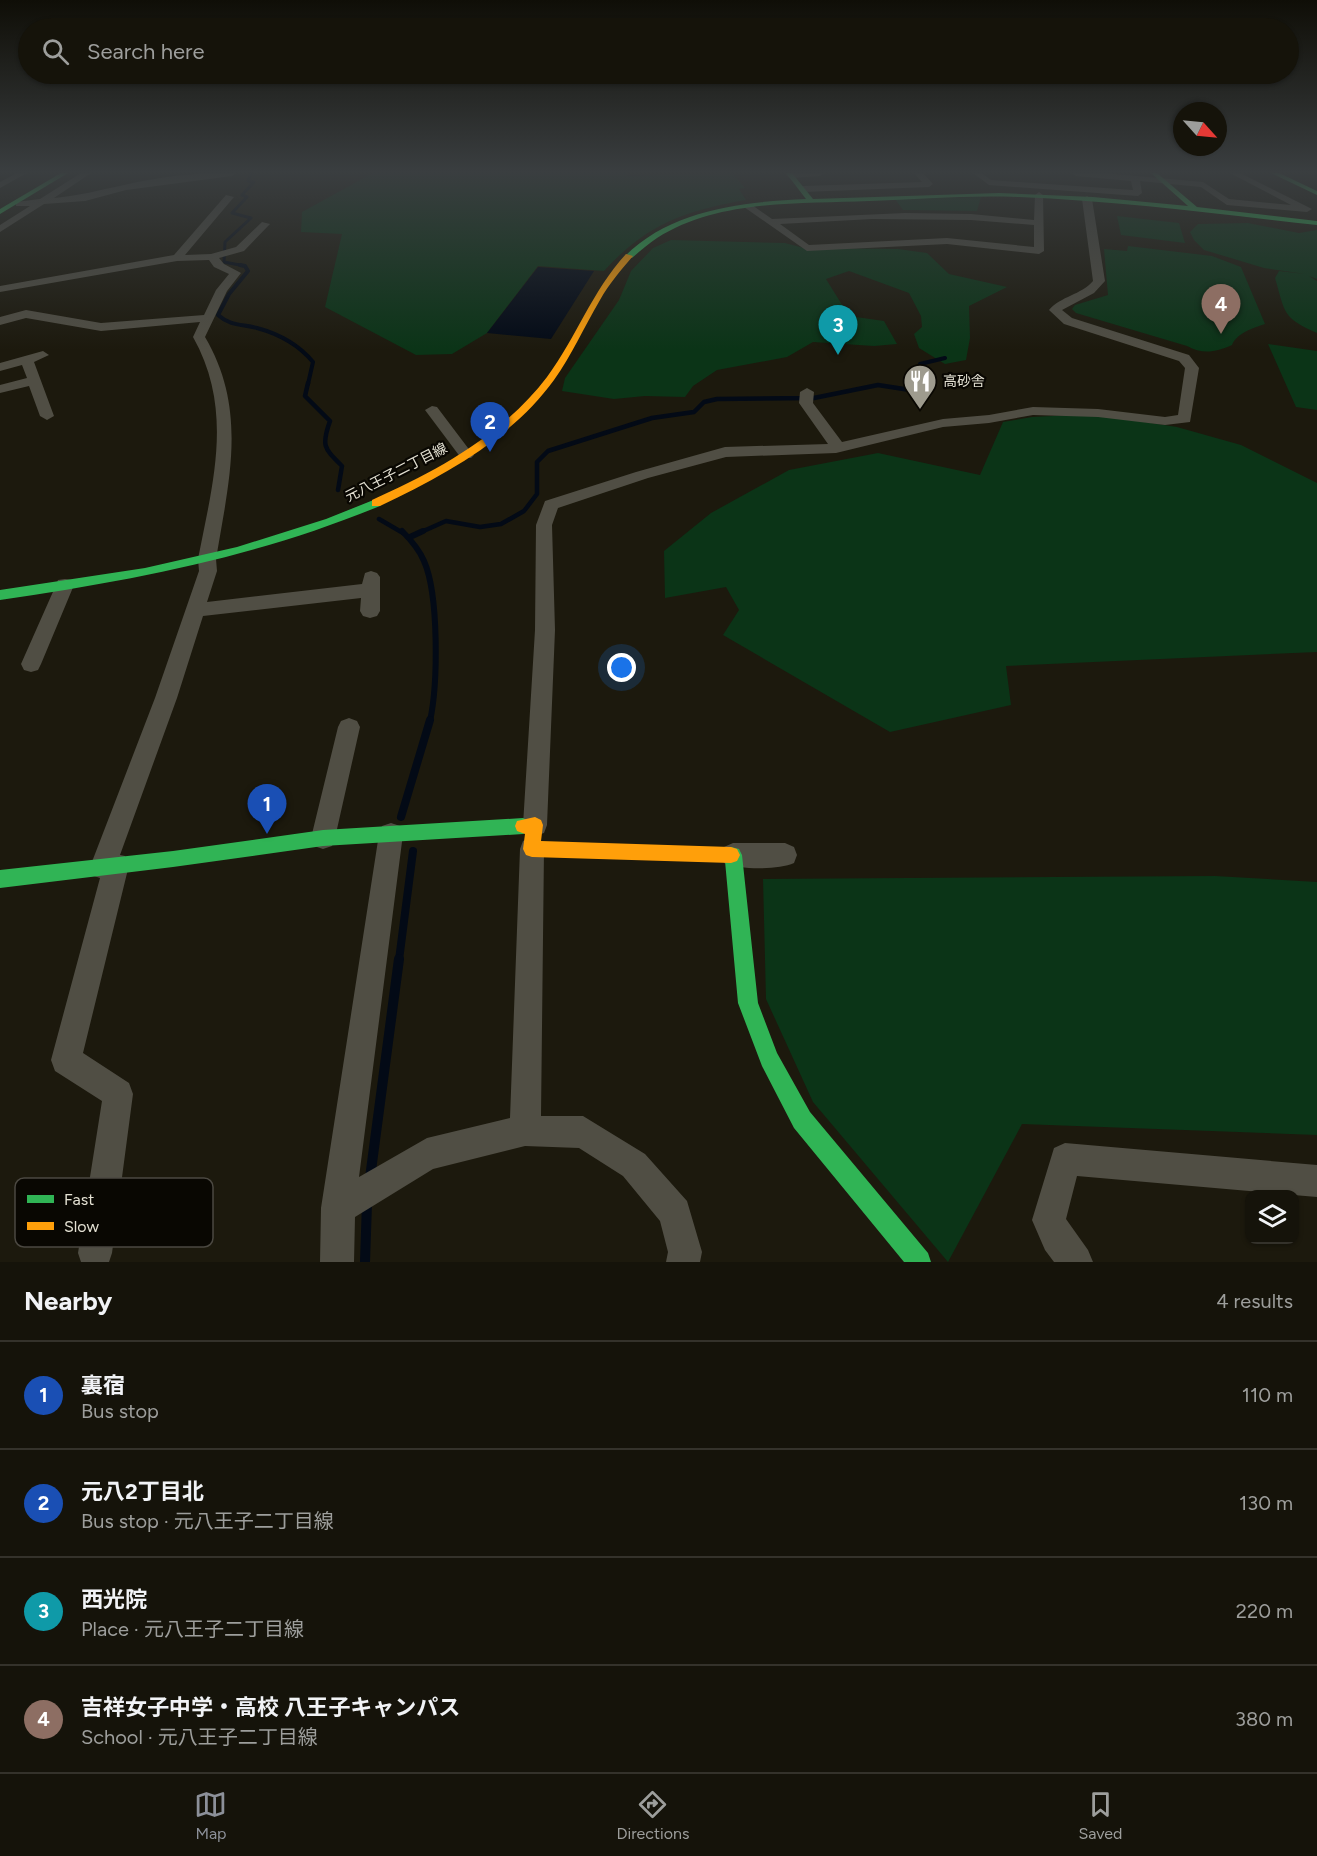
<!DOCTYPE html>
<html lang="en">
<head>
<meta charset="utf-8">
<style>
	body { margin:0; font-family:Figtree,"Noto Sans JP",sans-serif; background:#222018; color:#f1f3f6 }
	.controls { position:absolute; right:18px; bottom:18px; display:grid; overflow:hidden; border-radius:12px; box-shadow:0 2px 4px #0004 }
	.controls button { width:54px; height:54px; display:grid; place-items:center; padding:0; border:0; border-bottom:2px solid #34322b; background:#15130a; color:#f1f3f6; font:30px sans-serif }
	.compass { position:absolute; left:1173px; top:102px; width:54px; height:54px; border-radius:50%; background:#15130a; box-shadow:0 2px 4px #0004; rotate:117deg }
	.you { position:absolute; left:622px; top:668px; width:21px; height:21px; margin:-15px; border:4px solid #fff; border-radius:50%; background:#1a73e8; box-shadow:0 0 0 9px #1a73e833 }
	.badge { display:grid; place-items:center; width:39px; height:39px; border-radius:50%; background:#8c9099; color:#fff; font-size:20px; font-weight:700 }
	.pin { position:absolute; translate:-50% -50px; filter:drop-shadow(0 2px 3px #0008) }
	.pin::after { content:''; position:absolute; top:32px; width:21px; height:18px; background:inherit; clip-path:polygon(0 0,100% 0,50% 100%) }
	.list { margin:0; padding:0; list-style:none }
	h2 { display:flex; justify-content:space-between; align-items:center; height:78px; margin:0; padding:0 24px; font-size:26px }
	h2 small { font-size:20px; font-weight:400; color:#9d9e9c }
	.list li { display:grid; grid-template-columns:39px 1fr auto; gap:18px; align-items:center; box-sizing:border-box; height:108px; padding:0 24px; border-top:2px solid #34322b }
	.list b { display:block; font-size:22px; white-space:nowrap }
	.list p { margin:0; font-size:20px; white-space:nowrap; color:#9d9e9c }
	.list em { font-size:20px; font-style:normal; color:#9d9e9c }
	.icon { flex:none; width:33px; height:33px; fill:none; stroke:currentColor; stroke-width:2; stroke-linecap:round; stroke-linejoin:round }
	.map { position:relative; flex:none; width:1317px; height:1262px; overflow:hidden }
	.search { position:absolute; background:#15130a; box-shadow:0 2px 4px #0004; left:18px; right:18px; top:18px; height:66px; display:flex; align-items:center; gap:15px; box-sizing:border-box; padding:0 21px; border-radius:33px; color:#9d9e9c; font-size:22px }
	.sheet { height:510px; background:#15130a }
	nav { display:flex; justify-content:space-around; align-items:center; box-sizing:border-box; height:84px; border-top:2px solid #34322b; background:#15130a; font-size:16px; color:#9d9e9c }
	nav a { display:grid; justify-items:center; gap:3px }
	nav .on { color:#8c9099 }
	.map>svg:first-child { display:block }
	.green { fill:#0b3417 }
	.water { fill:#030a16 }
	.lines { fill:none; stroke-linecap:round; stroke-linejoin:round }
	.stream-far5 { stroke:#030a16; stroke-width:3 }
	.stream-far4 { stroke:#030a16; stroke-width:4 }
	.stream-far3 { stroke:#030a16; stroke-width:4.5 }
	.stream-far2 { stroke:#030a16; stroke-width:6 }
	.stream-far1 { stroke:#030a16; stroke-width:8 }
	.stream { stroke:#030a16; stroke-width:10 }
	.street { fill:#504e44; fill-rule:evenodd }
	.fast { fill:#30b455; fill-rule:evenodd }
	.slow { fill:#ff9f0a; fill-rule:evenodd }
	.labels { text-anchor:middle; stroke-width:4.5; stroke-linejoin:round; paint-order:stroke }
	.far-poi-label { font-size:14px; fill:#e4e1d3; stroke:#090702; text-anchor:start }
	.far-street-label { font-size:14px; fill:#e4e1d3; stroke:#090702 }
	.key { fill:#090702; stroke:#4b4841; stroke-width:1.5 }
	.key-label { font-size:16px; fill:#e4e1d3 }
</style>
</head>
<body>
<div class="map">
<svg width="1317" height="1262" viewBox="0 0 1317 1262">
	<rect width="100%" height="100%" fill="#1c190d"/>
	<!-- green -->
	<path class="green" d="M 373,173 L 627,173 L 628,176 L 732,173 L 745,188 L 739,189 L 746,200 C 684,211 647,224 604,271 L 538,266 L 487,333 L 452,354 L 416,355 L 325,307 L 342,234 L 301,232 L 302,212 Z
		M 981,197 L 977,211 L 903,210 L 895,199 Z
		M 1117,216 L 1179,223 L 1185,243 L 1121,235 Z
		M 1248,223 L 1299,233 L 1317,230 L 1317,279 L 1309,276 L 1317,281 L 1317,333 C 1282,318 1285,312 1275,278 L 1279,271 L 1305,274 L 1264,268 L 1204,250 L 1194,240 L 1190,232 L 1198,224 Z
		M 671,240 L 785,243 L 804,248 L 898,249 L 927,253 L 949,274 L 1007,287 L 969,306 L 970,338 L 966,360 L 945,364 L 919,348 L 914,334 L 922,327 L 921,316 L 909,293 L 849,271 L 826,279 L 849,316 L 884,321 L 897,344 L 874,346 L 813,342 L 787,357 L 717,370 L 693,386 L 685,397 L 645,396 L 614,399 L 562,391 L 565,378 L 619,300 L 631,271 L 653,248 Z
		M 1128,246 L 1212,256 L 1241,267 L 1265,324 C 1253,328 1237,333 1232,345 C 1216,352 1203,355 1187,346 L 1076,313 L 1072,309 L 1075,305 L 1108,295 L 1104,249 L 1127,251 Z
		M 1268,344 L 1317,351 L 1317,410 L 1296,407 Z
		M 1093,414 L 1177,427 L 1241,445 L 1317,483 L 1317,652 L 1006,666 L 1011,705 L 890,732 L 723,635 L 739,610 L 726,587 L 665,598 L 664,551 L 711,513 L 789,470 L 878,453 L 980,475 L 1003,422 L 1032,417 Z
		M 1215,876 L 1317,882 L 1317,1135 L 1022,1124 L 948,1262 L 813,1102 L 766,999 L 763,879 Z"/>
	<!-- water -->
	<path class="water" d="M 538,267 L 594,271 L 551,339 L 487,333 Z"/>
	<g class="lines">
		<!-- stream-far5 -->
		<path class="stream-far5" d="M 245,266 L 224,262 L 225,242 L 251,218 L 232,213 L 247,197 L 242,195 L 254,182 L 248,181 L 251,173"/>
		<!-- stream-far4 -->
		<path class="stream-far4" d="M 240,265 L 245,266 L 248,271 L 229,294 L 218,315 C 230,326 243,324 257,328 C 279,334 299,345 313,362 L 308,384
			M 929,384 L 917,372 L 920,364 L 945,358"/>
		<!-- stream-far3 -->
		<path class="stream-far3" d="M 308,383 L 305,396 L 330,421 C 321,446 324,448 342,466 L 338,490
			M 379,519 L 403,533
			M 419,533 L 446,521 L 480,527 L 501,524 L 524,511 L 537,494 L 537,462 L 548,451 L 652,418 L 694,412 L 704,402 L 717,399 L 814,398 L 878,385 L 923,392 L 931,386 L 928,383"/>
		<!-- stream-far2 -->
		<path class="stream-far2" d="M 402,531 C 411,540 419,549 424,561 C 439,595 438,684 430,721
			M 410,537 L 423,531"/>
		<!-- stream-far1 -->
		<path class="stream-far1" d="M 401,817 L 430,720
			M 399,960 L 413,851"/>
		<!-- stream -->
		<path class="stream" d="M 370,1178 L 399,959
			M 365,1262 L 367,1203"/>
		<!-- street -->
		<path class="street" d="M 17,173 L 27,173 L 0,188 L 0,182 Z
			M 81,173 L 91,173 L 54,198 C 78,196 100,190 124,185 C 159,177 200,172 236,173 L 232,176 L 126,190 L 85,201 L 44,204 L 0,232 L 0,225 L 30,206 L 16,206 L 16,202 L 40,199 Z
			M 787,173 L 824,173 L 820,176 L 790,178 L 786,175 Z
			M 914,173 L 923,173 L 933,184 L 929,187 L 803,192 L 799,189 L 803,186 L 922,182 Z
			M 973,173 L 982,173 L 991,180 L 1133,190 L 1131,181 L 1076,176 L 1072,173 L 1103,173 L 1203,182 L 1229,199 L 1291,205 L 1230,173 L 1240,173 L 1312,209 L 1307,212 L 1227,205 L 1201,187 L 1140,181 L 1142,193 L 1138,196 L 989,185 Z
			M 1039,192 L 1043,195 L 1044,251 L 1039,254 L 947,244 L 807,251 L 744,207 L 752,205 L 772,219 L 905,213 L 971,214 L 1034,220 L 1035,195 ZM 872,219 L 971,220 L 1034,225 L 1034,247 L 947,238 L 809,245 L 780,224 Z
			M 226,195 L 234,197 L 185,255 L 211,254 L 236,247 L 262,222 L 270,224 L 244,251 L 219,258 L 224,264 L 241,273 L 227,291 L 205,337 C 248,410 229,481 216,559 L 217,571 L 207,602 L 362,584 L 365,573 L 371,571 L 377,573 L 380,577 L 380,611 L 377,616 L 370,618 L 363,616 L 360,611 L 361,598 L 203,616 L 177,698 L 120,855 L 125,856 L 129,865 L 83,1053 L 129,1083 L 133,1094 L 112,1253 L 109,1262 L 81,1262 L 78,1253 L 102,1101 L 55,1071 L 51,1060 L 100,878 L 94,876 L 90,867 L 155,698 L 199,571 L 198,559 C 213,482 234,410 193,337 L 200,322 L 101,331 L 26,318 L 0,325 L 0,317 L 26,310 L 101,323 L 204,315 L 216,290 L 229,274 L 214,267 L 209,260 L 177,261 L 0,292 L 0,286 L 174,255 Z
			M 1087,196 L 1092,199 L 1105,281 L 1094,293 L 1062,310 L 1072,318 L 1189,355 L 1199,368 L 1190,422 L 1165,425 L 1098,417 L 1033,415 L 989,423 L 943,427 L 836,453 L 726,457 L 648,478 L 558,508 L 552,525 L 555,630 L 547,825 L 544,833 L 535,836 L 526,833 L 523,825 L 535,630 L 536,525 L 545,501 L 636,472 L 725,447 L 828,444 L 799,403 L 800,392 L 807,388 L 814,392 L 813,403 L 842,442 L 943,419 L 989,415 L 1033,407 L 1098,409 L 1165,417 L 1178,415 L 1185,368 L 1179,361 L 1064,324 L 1049,310 C 1061,296 1081,295 1093,281 L 1082,199 Z
			M 43,351 L 49,355 L 34,362 L 54,416 L 47,420 L 40,416 L 29,386 L 0,393 L 0,385 L 27,378 L 22,365 L 0,371 L 0,363 Z
			M 432,406 L 437,407 L 471,452 L 474,455 L 471,458 L 461,458 L 425,410 Z
			M 65,579 L 72,580 L 74,585 L 41,664 L 38,670 L 31,672 L 24,670 L 21,664 L 56,585 L 58,580 Z
			M 349,718 L 357,721 L 360,727 L 335,838 L 332,846 L 323,849 L 314,846 L 311,838 L 338,727 L 341,721 Z
			M 391,823 L 400,826 L 403,834 L 359,1177 L 427,1138 L 510,1118 L 520,849 L 523,841 L 532,837 L 541,841 L 544,849 L 541,1116 L 583,1116 L 645,1154 L 687,1201 L 702,1252 L 700,1262 L 666,1262 L 668,1252 L 660,1221 L 623,1176 L 579,1148 L 525,1146 L 433,1169 L 355,1217 L 354,1262 L 320,1262 L 321,1208 L 379,834 L 382,826 Z
			M 733,843 L 785,843 L 794,847 L 797,855 L 794,863 C 778,870 740,870 724,863 L 721,855 L 724,847 Z
			M 1065,1143 L 1317,1165 L 1317,1197 L 1077,1176 L 1066,1219 L 1088,1250 L 1093,1262 L 1054,1262 L 1045,1250 L 1032,1220 L 1054,1148 Z"/>
		<!-- fast -->
		<path class="fast" d="M 61,173 L 68,173 L 0,214 L 0,209 Z
			M 786,173 L 792,173 L 813,199 L 999,193 L 1093,197 L 1188,206 L 1151,173 L 1157,173 L 1197,207 L 1317,221 L 1317,225 C 1217,214 1120,201 1019,197 C 969,195 919,199 869,201 C 799,204 719,199 657,238 C 648,244 640,251 632,258 L 625,256 C 672,209 743,202 806,199 Z
			M 1271,173 L 1279,173 L 1317,191 L 1317,195 Z
			M 376,499 L 382,503 L 380,506 C 253,558 135,580 0,600 L 0,590 L 145,568 L 237,547 L 326,519 Z
			M 523,818 L 529,821 L 531,826 L 529,831 L 523,834 L 323,846 L 173,867 L 0,888 L 0,870 L 173,851 L 323,830 Z
			M 731,847 L 739,849 L 742,855 L 758,1003 L 777,1053 L 810,1112 L 928,1253 L 931,1262 L 904,1262 L 794,1128 L 762,1066 L 738,1003 L 725,861 L 722,855 L 725,849 Z"/>
		<!-- slow -->
		<path class="slow" d="M 626,254 L 633,256 C 621,270 609,284 600,300 C 584,327 572,355 554,380 C 511,439 445,475 380,506 L 372,506 L 372,500 C 437,471 503,435 547,377 C 576,338 592,291 626,254 Z
			M 535,817 L 541,820 L 543,825 L 541,841 L 731,847 L 737,849 L 740,855 L 737,861 L 731,863 L 532,857 L 526,855 L 523,849 L 525,834 L 517,831 L 515,826 L 517,821 Z"/>
	</g>
	<!-- sky -->
	<linearGradient id="sky" x2="0" y2="1"><stop stop-color="#0f0e07"/><stop offset="0.49" stop-color="#3a3e40"/><stop offset="1" stop-color="#3a3e40" stop-opacity="0"/></linearGradient>
	<rect width="1317" height="350" fill="url(#sky)"/>
	<!-- icons -->
	<defs>
		<symbol id="restaurant-pin" viewBox="-11 -11 22 30"><path d="M0 17L-7.5 6A9.5 9.5 0 1 1 7.5 6Z" fill="#9e9b8e" stroke="#090702"/><path d="M-5-6h1v4h1v-4h1v4h1v-4h1v5L-1.5 .5V6h-2V.5L-5-1ZM5-6V6H3V1.5H1.5Q1.5-4 5-6Z" fill="#fff"/></symbol>
	</defs>
	<g fill-rule="evenodd">
		<use href="#restaurant-pin" x="901" y="362" width="38" height="52"/>
	</g>
	<g class="labels">
		<!-- far-poi labels -->
		<g class="far-poi-label">
			<text x="943" y="386">高砂舎</text>
		</g>
		<!-- far-street labels -->
		<g class="far-street-label">
			<text transform="translate(396 472) rotate(-27)" y="5">元八王子二丁目線</text>
		</g>
	</g>
	<!-- legend -->
	<rect x="15" y="1178" width="198" height="69" rx="9" class="key"/>
	<rect x="27" y="1195" width="27" height="8" fill="#30b455"/>
	<rect x="27" y="1222" width="27" height="8" fill="#ff9f0a"/>
	<g class="key-label">
		<text x="64" y="1205">Fast</text>
		<text x="64" y="1232">Slow</text>
	</g>
</svg>
<div class="controls">
<button><svg class="icon" aria-label="layers" viewBox="0 0 24 24"><path d="M12 4l9 5-9 5-9-5zM3 14l9 5 9-5"/></svg></button>
</div>
<svg class="compass" viewBox="-18 -18 36 36"><path d="M0-13l5 13h-10z" fill="#e53935"/><path d="M0 13l5-13h-10z" fill="#9d9e9c"/></svg>
<div class="you"></div>
<div class="pin badge" style="left:267px;top:834px;background:#1a4fb4">1</div>
<div class="pin badge" style="left:490px;top:452px;background:#1a4fb4">2</div>
<div class="pin badge" style="left:838px;top:355px;background:#0f9aa8">3</div>
<div class="pin badge" style="left:1221px;top:334px;background:#8d6e63">4</div>
<div class="search"><svg class="icon" aria-label="search" viewBox="0 0 24 24"><circle cx="10" cy="10" r="6"/><path d="M15 15l6 6"/></svg>Search here</div>
</div>
<section class="sheet">
<h2>Nearby<small>4 results</small></h2>
<ul class="list">
<li><span class="badge" style="background:#1a4fb4">1</span><div><b>裏宿</b><p>Bus stop</p></div><em>110 m</em></li>
<li><span class="badge" style="background:#1a4fb4">2</span><div><b>元八2丁目北</b><p>Bus stop · 元八王子二丁目線</p></div><em>130 m</em></li>
<li><span class="badge" style="background:#0f9aa8">3</span><div><b>西光院</b><p>Place · 元八王子二丁目線</p></div><em>220 m</em></li>
<li><span class="badge" style="background:#8d6e63">4</span><div><b>吉祥女子中学・高校 八王子キャンパス</b><p>School · 元八王子二丁目線</p></div><em>380 m</em></li>
</ul>
</section>
<nav>
<a class="on"><svg class="icon" aria-label="map" viewBox="0 0 24 24"><path d="M3 6l6-2 6 2 6-2v14l-6 2-6-2-6 2zM9 4v14M15 6v14"/></svg>Map</a>
<a><svg class="icon" aria-label="directions" viewBox="0 0 24 24"><path d="M12 3l9 9-9 9-9-9zM9 14v-3h6M13 9l2 2-2 2"/></svg>Directions</a>
<a><svg class="icon" aria-label="saved" viewBox="0 0 24 24"><path d="M7 4h10v16l-5-4-5 4z"/></svg>Saved</a>
</nav>
</body>
</html>
